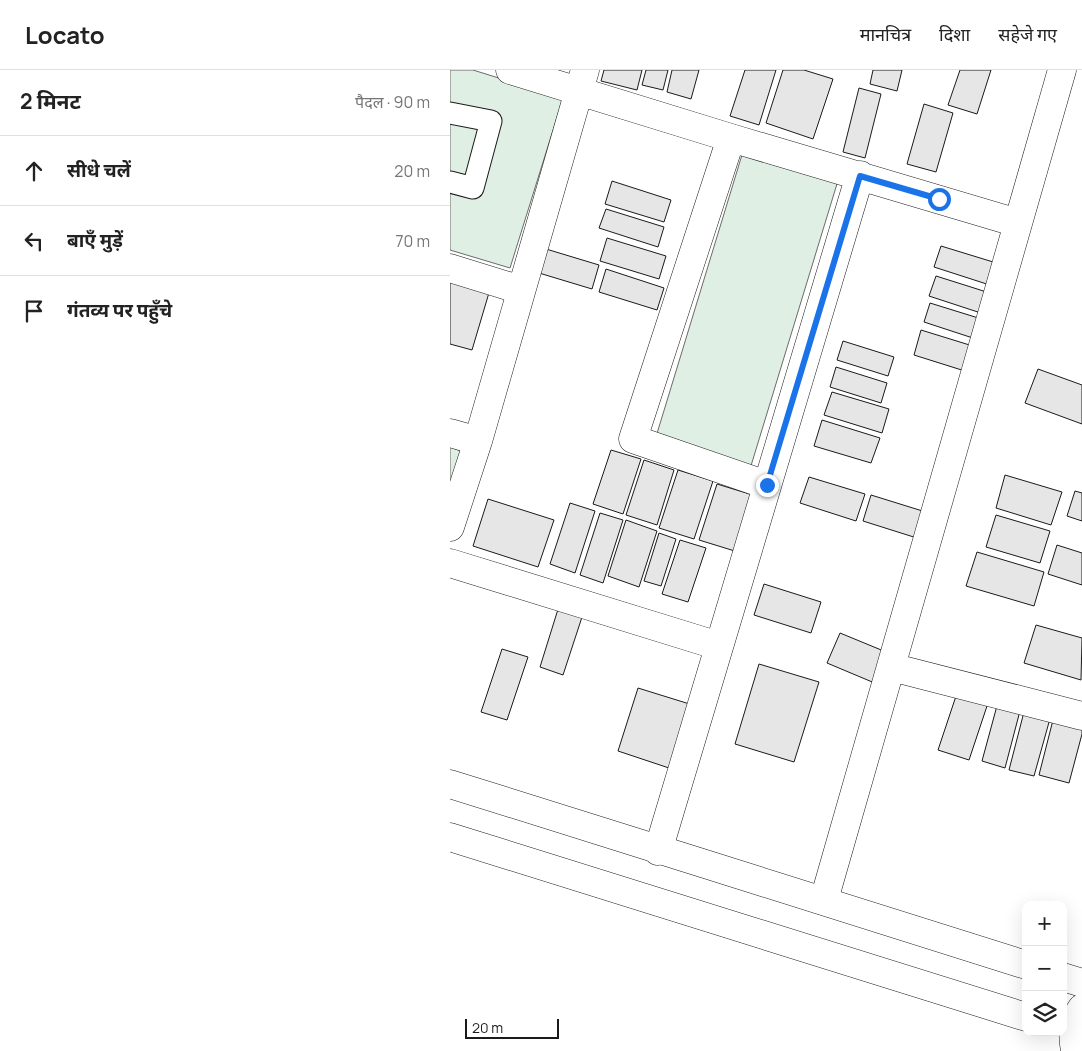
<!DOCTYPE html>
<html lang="hi">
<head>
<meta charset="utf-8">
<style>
	body { margin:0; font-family:Manrope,"Noto Sans Devanagari",sans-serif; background:#f2f2f2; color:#222 }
	.controls { position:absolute; right:15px; bottom:15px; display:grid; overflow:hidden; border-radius:10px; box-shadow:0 5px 20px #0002 }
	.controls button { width:45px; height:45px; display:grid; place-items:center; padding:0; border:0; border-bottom:1px solid #e0e0e0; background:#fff; color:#222; font:25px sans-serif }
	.scale { position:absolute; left:15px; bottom:12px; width:94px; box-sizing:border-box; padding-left:5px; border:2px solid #1a1a1a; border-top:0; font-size:14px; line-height:18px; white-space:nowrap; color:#1a1a1a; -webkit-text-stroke:4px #fff; paint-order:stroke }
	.stop { position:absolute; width:15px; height:15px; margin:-11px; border:4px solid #1a73e8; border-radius:50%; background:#fff }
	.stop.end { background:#1a73e8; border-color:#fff; box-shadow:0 1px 5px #0008 }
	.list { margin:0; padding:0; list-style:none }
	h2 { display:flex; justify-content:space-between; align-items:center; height:65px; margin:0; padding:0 20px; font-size:21px }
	h2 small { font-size:16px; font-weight:400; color:#767676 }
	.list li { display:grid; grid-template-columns:32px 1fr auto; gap:15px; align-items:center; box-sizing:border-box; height:70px; padding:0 20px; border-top:1px solid #e0e0e0 }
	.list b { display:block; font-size:19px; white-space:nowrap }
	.list em { font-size:16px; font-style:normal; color:#767676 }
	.icon { flex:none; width:28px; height:28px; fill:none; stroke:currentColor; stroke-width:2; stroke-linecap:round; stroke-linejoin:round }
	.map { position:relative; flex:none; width:632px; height:981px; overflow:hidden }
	header { display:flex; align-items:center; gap:30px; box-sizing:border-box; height:70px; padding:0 25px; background:#fff; border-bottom:1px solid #e0e0e0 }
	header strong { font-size:24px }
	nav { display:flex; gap:28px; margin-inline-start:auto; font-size:18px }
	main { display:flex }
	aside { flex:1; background:#fff }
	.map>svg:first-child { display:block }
	.green { fill:#e0efe3; stroke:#6a6a6a }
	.building { fill:#e6e6e6; stroke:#1a1a1a }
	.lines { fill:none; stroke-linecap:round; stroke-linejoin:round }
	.pedestrian-casing { stroke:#1a1a1a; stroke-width:23 }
	.minor-casing { stroke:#1a1a1a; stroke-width:29 }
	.tertiary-casing { stroke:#1a1a1a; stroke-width:29 }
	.pedestrian { stroke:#fff; stroke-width:21 }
	.minor { stroke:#fff; stroke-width:28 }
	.tertiary { stroke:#fff; stroke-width:28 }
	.route { stroke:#1a73e8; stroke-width:6 }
</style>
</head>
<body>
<header>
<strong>Locato</strong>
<nav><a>मानचित्र</a><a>दिशा</a><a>सहेजे गए</a></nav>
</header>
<main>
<aside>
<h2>2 मिनट<small>पैदल · 90 m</small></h2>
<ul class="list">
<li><svg class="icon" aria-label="ahead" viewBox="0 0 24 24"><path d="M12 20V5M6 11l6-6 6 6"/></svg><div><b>सीधे चलें</b></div><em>20 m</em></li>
<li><svg class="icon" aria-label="left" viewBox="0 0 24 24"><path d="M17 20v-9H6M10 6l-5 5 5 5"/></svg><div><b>बाएँ मुड़ें</b></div><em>70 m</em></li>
<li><svg class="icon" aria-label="arrive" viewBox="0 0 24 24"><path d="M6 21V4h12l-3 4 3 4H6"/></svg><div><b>गंतव्य पर पहुँचे</b></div></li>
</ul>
</aside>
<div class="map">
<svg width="632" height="981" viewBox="0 0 632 981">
	<rect width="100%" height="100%" fill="#fff"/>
	<!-- green -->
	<path class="green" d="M 0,0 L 23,0 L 113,28 L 60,198 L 0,180 Z
		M 295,75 L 390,104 L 300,399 L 205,370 Z
		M 0,377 L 11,381 L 0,416 Z"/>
	<!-- building -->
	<path class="building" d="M 154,0 L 192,0 L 187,20 L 151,11 Z
		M 196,0 L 218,0 L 213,20 L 192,15 Z
		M 222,0 L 249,0 L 241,29 L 217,22 Z
		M 295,0 L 326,0 L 309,55 L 280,46 Z
		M 333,0 L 354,0 L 383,9 L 363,69 L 316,53 Z
		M 423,0 L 452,0 L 447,21 L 420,14 Z
		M 510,0 L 541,0 L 527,44 L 498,35 Z
		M 409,18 L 431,24 L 415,88 L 393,82 Z
		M 474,34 L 503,43 L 486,102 L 457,94 Z
		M 162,111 L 221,130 L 214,152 L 155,134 Z
		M 156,139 L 214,157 L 208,177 L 149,158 Z
		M 157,168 L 216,186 L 209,209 L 150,191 Z
		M 491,176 L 553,195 L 546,217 L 484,197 Z
		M 96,179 L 149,195 L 142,219 L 89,203 Z
		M 156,199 L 214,218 L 207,240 L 149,222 Z
		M 0,204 L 41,216 L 22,280 L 0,274 Z
		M 486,206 L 543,224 L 537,245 L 479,226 Z
		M 480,233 L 538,251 L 532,271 L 474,252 Z
		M 471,260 L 526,277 L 518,302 L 464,285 Z
		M 393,271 L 444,287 L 438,306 L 387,290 Z
		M 386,297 L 437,313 L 431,333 L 380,317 Z
		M 588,299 L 632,315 L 632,354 L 575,333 Z
		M 382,322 L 439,339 L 432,363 L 374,345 Z
		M 372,350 L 430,368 L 421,393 L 364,376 Z
		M 161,380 L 191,389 L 173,444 L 143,434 Z
		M 194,390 L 224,400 L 207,455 L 176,445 Z
		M 228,400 L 263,411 L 244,469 L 209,458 Z
		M 555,405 L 612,422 L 601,455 L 546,438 Z
		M 359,407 L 415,424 L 406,451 L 350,433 Z
		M 267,414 L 306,426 L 288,482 L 249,470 Z
		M 625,421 L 632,423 L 632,451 L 617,446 Z
		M 421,425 L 479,443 L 470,469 L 413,451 Z
		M 38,429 L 104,450 L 88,497 L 23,476 Z
		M 120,433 L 145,441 L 125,503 L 100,494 Z
		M 150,443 L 173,450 L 153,513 L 130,505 Z
		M 546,445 L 600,461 L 590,493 L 536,477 Z
		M 176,450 L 207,461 L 189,517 L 158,506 Z
		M 209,463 L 226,469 L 211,516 L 194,511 Z
		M 230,470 L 256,478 L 238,532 L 212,524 Z
		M 607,475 L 632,483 L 632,515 L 598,504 Z
		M 527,482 L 594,502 L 584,536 L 516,516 Z
		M 314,514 L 371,532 L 361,563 L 304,545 Z
		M 109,536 L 133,544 L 113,605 L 90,597 Z
		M 586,555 L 632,568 L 631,610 L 574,593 Z
		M 390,563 L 441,584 L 427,614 L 377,593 Z
		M 52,579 L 78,587 L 57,650 L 31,642 Z
		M 309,594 L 369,612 L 344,692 L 285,674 Z
		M 188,618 L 246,636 L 225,700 L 168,681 Z
		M 508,620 L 539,630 L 519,690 L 488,680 Z
		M 548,632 L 571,637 L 555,698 L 532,691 Z
		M 575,638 L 601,645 L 584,706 L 559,700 Z
		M 604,646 L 632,653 L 632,664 L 619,713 L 589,705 Z"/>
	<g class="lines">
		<defs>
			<path id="pedestrian" d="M 0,43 L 41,51 L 23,118 L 0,112"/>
			<path id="minor" d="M 60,0 L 281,68 L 568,153
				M 281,68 L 183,369 L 317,415
				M 0,198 L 71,220
				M 0,363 L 28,371
				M 0,457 L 28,371 L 135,0
				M 0,493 L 269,576
				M 441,597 L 632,646
				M 208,781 L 410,105
				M 374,830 L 612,0"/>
			<path id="tertiary" d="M 0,714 C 192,775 384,833 576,895
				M 0,767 L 576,947
				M 613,907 L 632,913
				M 625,981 C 622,964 622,952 632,938"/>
		</defs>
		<!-- pedestrian casing -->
		<use href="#pedestrian" class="pedestrian-casing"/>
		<!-- minor casing -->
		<use href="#minor" class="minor-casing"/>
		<!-- tertiary casing -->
		<use href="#tertiary" class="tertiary-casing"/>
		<!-- pedestrian -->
		<use href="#pedestrian" class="pedestrian"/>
		<!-- minor -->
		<use href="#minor" class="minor"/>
		<!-- tertiary -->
		<use href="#tertiary" class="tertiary"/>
	</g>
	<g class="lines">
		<!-- route -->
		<path class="route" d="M 317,415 L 410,106 L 489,129"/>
	</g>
</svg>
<div class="controls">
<button>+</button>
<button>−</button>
<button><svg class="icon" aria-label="layers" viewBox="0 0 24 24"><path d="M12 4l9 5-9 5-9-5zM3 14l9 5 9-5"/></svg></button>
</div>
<div class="scale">20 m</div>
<div class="stop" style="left:489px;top:129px"></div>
<div class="stop end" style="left:317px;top:415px"></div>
</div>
</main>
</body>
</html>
